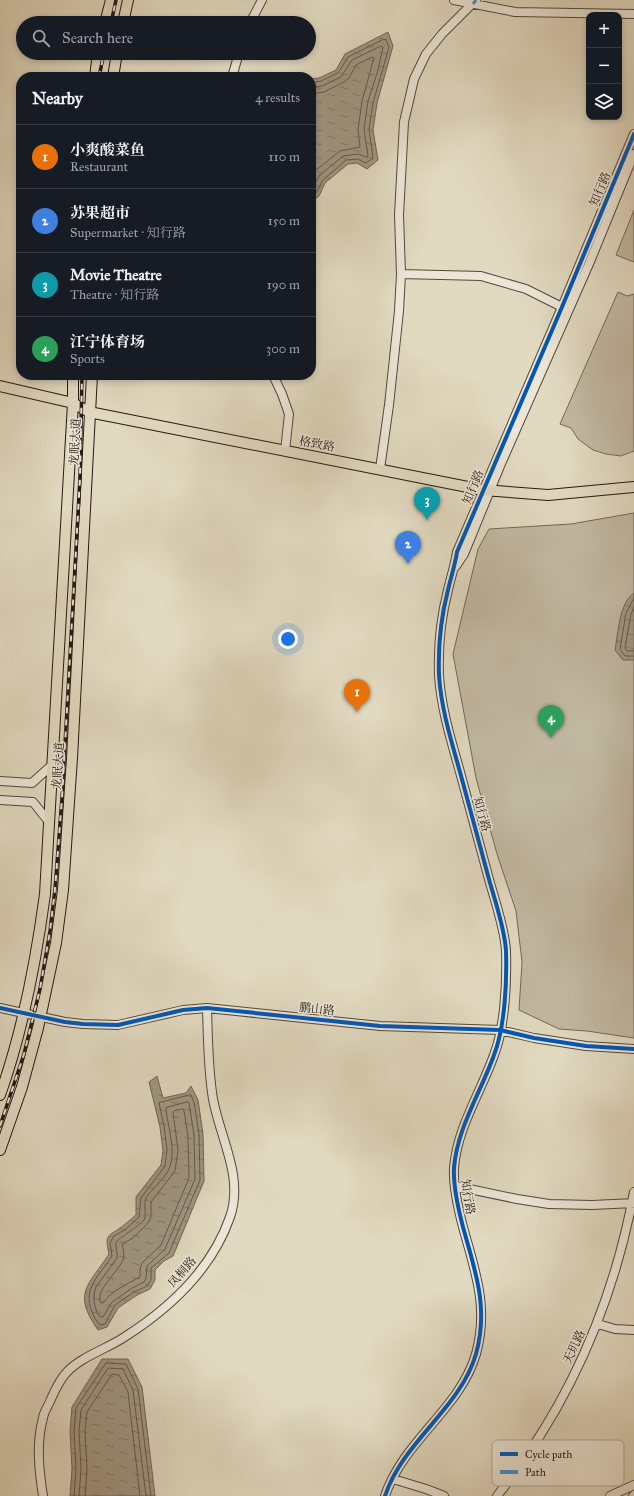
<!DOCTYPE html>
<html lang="en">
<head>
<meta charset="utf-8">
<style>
	body { margin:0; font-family:"IM FELL Great Primer","Noto Serif SC",serif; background:#20242c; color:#f1f3f6 }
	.controls { position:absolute; right:12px; top:12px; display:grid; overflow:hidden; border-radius:8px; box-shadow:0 2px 6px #0003 }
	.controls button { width:36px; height:36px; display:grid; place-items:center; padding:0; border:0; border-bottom:1px solid #363941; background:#171b24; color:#f1f3f6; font:20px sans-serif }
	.you { position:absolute; left:288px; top:639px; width:14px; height:14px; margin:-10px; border:3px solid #fff; border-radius:50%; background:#1a73e8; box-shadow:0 0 0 6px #1a73e833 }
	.badge { display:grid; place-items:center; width:26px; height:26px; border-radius:50%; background:#c59692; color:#fff; font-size:13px; font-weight:700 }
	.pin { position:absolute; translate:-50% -33px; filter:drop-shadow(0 1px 2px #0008) }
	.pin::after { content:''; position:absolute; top:21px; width:14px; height:12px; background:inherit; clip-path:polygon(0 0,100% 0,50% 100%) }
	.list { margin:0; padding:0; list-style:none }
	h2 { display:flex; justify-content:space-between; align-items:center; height:52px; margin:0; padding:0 16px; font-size:17px }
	h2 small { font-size:13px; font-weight:400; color:#9ea1a6 }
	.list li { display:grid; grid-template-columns:26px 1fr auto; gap:12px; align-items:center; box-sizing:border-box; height:64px; padding:0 16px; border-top:1px solid #363941 }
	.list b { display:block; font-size:15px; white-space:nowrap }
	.list p { margin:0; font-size:13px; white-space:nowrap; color:#9ea1a6 }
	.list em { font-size:13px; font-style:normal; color:#9ea1a6 }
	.icon { flex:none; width:22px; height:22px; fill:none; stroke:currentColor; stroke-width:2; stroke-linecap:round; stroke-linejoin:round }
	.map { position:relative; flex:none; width:634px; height:1496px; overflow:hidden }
	.search { position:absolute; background:#171b24; box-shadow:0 2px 6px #0003; left:16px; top:16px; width:300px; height:44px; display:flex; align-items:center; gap:10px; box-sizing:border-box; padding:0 14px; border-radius:22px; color:#9ea1a6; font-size:15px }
	.panel { position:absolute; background:#171b24; box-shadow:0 2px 6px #0003; left:16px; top:72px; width:300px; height:308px; border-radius:16px }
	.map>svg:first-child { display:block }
	.pitch { fill:#c1b8a2; stroke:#72685a }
	.water { fill:url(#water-ripples); stroke:#6e6456 }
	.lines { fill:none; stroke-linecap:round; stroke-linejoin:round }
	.shore { stroke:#62584a; stroke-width:1 }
	.minor-casing { stroke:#52483d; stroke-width:10 }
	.major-casing { stroke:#231811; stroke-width:12 }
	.minor { stroke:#ece6d6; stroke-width:8 }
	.major { stroke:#e1d9c0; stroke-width:10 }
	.rail-casing { stroke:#231811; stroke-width:3.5 }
	.rail { stroke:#ece6d6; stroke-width:2; stroke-dasharray:6; stroke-linecap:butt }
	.quiet { stroke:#3b93d3; stroke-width:3; stroke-dasharray:6 3; stroke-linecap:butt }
	.cycleway-casing { stroke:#ece6d6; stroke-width:6 }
	.cycleway { stroke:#0057b8; stroke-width:4 }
	.labels { text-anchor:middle; stroke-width:3; stroke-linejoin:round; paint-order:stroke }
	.street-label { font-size:12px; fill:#231811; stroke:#ece6d6 }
	.key { fill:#ece6d6; stroke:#b0a89b; stroke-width:1 }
	.key-label { font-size:11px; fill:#231811 }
</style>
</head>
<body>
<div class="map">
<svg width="634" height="1496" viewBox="0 0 634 1496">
	<defs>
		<pattern id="water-ripples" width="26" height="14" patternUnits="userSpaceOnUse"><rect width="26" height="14" fill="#a09784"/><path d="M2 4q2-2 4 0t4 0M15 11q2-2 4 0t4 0" fill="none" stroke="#827a6b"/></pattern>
	</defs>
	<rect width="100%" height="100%" fill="#e1d9c0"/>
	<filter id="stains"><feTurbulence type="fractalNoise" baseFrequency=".005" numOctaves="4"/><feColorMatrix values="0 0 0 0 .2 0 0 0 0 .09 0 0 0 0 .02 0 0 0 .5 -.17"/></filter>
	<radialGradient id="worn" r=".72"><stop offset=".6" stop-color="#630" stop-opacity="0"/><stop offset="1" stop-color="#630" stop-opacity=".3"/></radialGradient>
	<!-- pitch -->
	<path class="pitch" d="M 634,210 L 634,262 L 616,255 Z
		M 618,292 L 627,296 L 634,294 L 634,451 L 621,456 L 606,454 L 593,450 L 578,439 L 571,428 L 560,424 Z
		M 634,513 L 634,1038 L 587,1031 L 559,1029 L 519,1010 L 522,962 L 516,911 L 497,854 L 476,778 L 453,654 L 478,549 L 489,529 L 571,524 Z"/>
	<!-- water -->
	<path class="water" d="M 388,32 L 393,46 L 377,103 L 373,130 L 378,160 L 367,169 L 357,163 L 348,164 L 325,183 L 319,196 L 312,201 L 311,79 L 319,78 L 336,70 L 345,54 Z
		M 634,593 L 634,660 L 623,660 L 615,650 C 618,634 619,603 634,593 Z
		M 157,1076 L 163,1098 L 186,1093 L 191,1086 L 198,1100 L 203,1134 L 204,1181 L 173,1256 L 164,1261 L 155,1270 L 155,1280 L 150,1289 L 137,1295 L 118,1308 L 107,1327 L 98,1330 C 72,1293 88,1286 109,1254 C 104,1232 109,1237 124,1225 C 128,1222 132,1218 136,1215 L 136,1197 L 161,1165 L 163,1151 L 160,1127 L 149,1082 Z
		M 102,1359 L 128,1359 L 142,1387 L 155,1496 L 70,1496 L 72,1469 L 70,1431 L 72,1407 Z"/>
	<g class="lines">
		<!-- shore -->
		<path class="shore" d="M 311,83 L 321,81 L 338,73 L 348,57 L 384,39 L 386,40 L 389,47 L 373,103 L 369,129 L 373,158 L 366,163 L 358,159 L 346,160 L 323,180 L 316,193 L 311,196
			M 311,88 L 322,86 L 341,77 L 352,60 L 381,46 L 383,47 L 378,70 L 368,101 L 364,129 L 368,156 L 366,157 L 358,154 L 343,156 L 319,176 L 311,191
			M 311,94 L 324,92 L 344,82 L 349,78 L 356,65 L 372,57 L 374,58 L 362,101 L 358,130 L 360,147 L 340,151 L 315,171 L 311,178
			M 634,598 L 626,613 L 620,649 L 625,656 L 634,656
			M 634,607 L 631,614 L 625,648 L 627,651 L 634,651
			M 191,1095 L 194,1102 L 199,1134 L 200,1180 L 169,1253 L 151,1268 L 151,1280 L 147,1286 L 134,1292 L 115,1305 L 105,1324 L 100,1325 C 96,1321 94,1317 92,1312 C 82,1288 100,1275 112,1256 L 110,1243 L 114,1236 L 126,1229 L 139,1217 L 141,1198 L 165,1166 L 167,1150 L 164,1126 L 159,1103 Z
			M 188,1102 L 189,1103 L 194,1135 L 195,1179 L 165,1249 L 147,1266 L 146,1278 L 144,1282 L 132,1288 L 112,1302 L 103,1317 L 100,1317 C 94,1308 92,1298 96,1287 L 117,1258 C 118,1253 115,1248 116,1243 C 116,1239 139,1227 144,1220 C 147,1213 143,1205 146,1198 C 152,1188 164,1180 169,1169 C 177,1150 167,1126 166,1108 Z
			M 183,1109 L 184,1111 L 188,1136 L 189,1178 L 161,1245 L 142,1263 L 140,1269 L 140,1277 C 127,1284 111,1291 103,1303 L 101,1303 C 94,1291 118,1272 123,1260 C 125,1254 123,1249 122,1244 L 133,1238 L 148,1223 L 151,1217 L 151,1202 L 175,1171 L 178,1150 L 173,1112 L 174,1111 Z
			M 74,1496 L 76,1469 L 74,1431 L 76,1408 L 106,1363 L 126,1364 L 138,1389 L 151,1496
			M 79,1496 L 81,1469 L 79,1431 L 81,1410 L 108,1368 L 123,1369 L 133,1390 L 146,1496
			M 85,1496 L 87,1469 L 85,1431 L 87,1412 L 112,1374 L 119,1375 L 128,1392 L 140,1496"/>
		<defs>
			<path id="minor" d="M 454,0 L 515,12 L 634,14
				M 250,23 L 262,0
				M 232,77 L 239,53
				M 401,274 L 481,276 L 526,289 L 562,307
				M 273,375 L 282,394 L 289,414 L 285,451
				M 380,469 L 389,405 L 399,311 L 401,274 L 399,215 L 404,122 L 414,79 L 426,54 L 442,34 L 476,0
				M 456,566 L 464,554 L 500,466 L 589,264 L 634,154
				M 0,781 L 32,783 L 52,765
				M 0,800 L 33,802 L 49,822
				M 0,1008 L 65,1022 L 83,1024 L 118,1025 L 183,1010 L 207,1008 L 380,1026 L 500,1030 L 534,1038 L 586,1046 L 634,1049
				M 455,1186 L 517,1199 L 549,1204 L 592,1205 L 634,1203
				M 598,1324 L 615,1329 L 634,1330
				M 393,1479 L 426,1489 L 444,1496
				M 43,1496 C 39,1470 36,1444 43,1418 C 44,1411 49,1405 51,1399 C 55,1390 60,1379 67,1372 C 81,1357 106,1349 123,1338 C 169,1309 212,1269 230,1217 C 244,1177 220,1138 213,1099 C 208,1069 208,1039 207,1008
				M 385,1496 C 403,1441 460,1409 476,1354 C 489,1307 475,1271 463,1227 C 458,1208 453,1187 454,1168 C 457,1128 481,1092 494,1055 C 505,1027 507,981 506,951 C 505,931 496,903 490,883 C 480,846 470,809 460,772 C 451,740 441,708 439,675 C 438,647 441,617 448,590 C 451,577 455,565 457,552 L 562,307 L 634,134
				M 497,1496 C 569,1406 613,1305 634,1192
				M 610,1496 L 634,1485
				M 633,1496 L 634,1495"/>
			<path id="major" d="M 105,23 L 111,0
				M 123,23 L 128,0
				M 95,77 L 98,53
				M 113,77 L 117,53
				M 0,386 L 73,403 L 89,412 L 483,490 L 548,495 L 634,487
				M 0,1095 C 23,1031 36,961 45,894 L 73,403 L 73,375
				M 0,1150 L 22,1087 L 38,1028 L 56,943 L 63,890 L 72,758 L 92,375"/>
		</defs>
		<!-- minor casing -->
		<use href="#minor" class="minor-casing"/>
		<!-- major casing -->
		<use href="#major" class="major-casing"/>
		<!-- minor -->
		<use href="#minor" class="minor"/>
		<!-- major -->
		<use href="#major" class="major"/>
		<defs>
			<path id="rail" d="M 111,23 L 116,0
				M 99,77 L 104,53
				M 0,1126 L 24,1054 L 40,989 L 50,931 L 55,889 L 62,798 L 80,478 L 82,375"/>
		</defs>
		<!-- rail casing -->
		<use href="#rail" class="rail-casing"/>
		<!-- rail -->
		<use href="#rail" class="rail"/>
		<!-- quiet -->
		<path class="quiet" d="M 473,4 L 476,0"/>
		<defs>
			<path id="cycleway" d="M 0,1008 L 65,1022 L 83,1024 L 118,1025 L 183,1010 L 207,1008 L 380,1026 L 500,1030 L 534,1038 L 586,1046 L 634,1049
				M 385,1496 C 403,1441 460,1409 476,1354 C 489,1307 475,1271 463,1227 C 458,1208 453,1187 454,1168 C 457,1128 481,1092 494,1055 C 505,1027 507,981 506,951 C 505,931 496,903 490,883 C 480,846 470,809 460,772 C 451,740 441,708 439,675 C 438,647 441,617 448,590 C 451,577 455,565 457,552 L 562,307 L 634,134"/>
		</defs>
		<!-- cycleway casing -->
		<use href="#cycleway" class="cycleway-casing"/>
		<!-- cycleway -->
		<use href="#cycleway" class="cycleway"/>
	</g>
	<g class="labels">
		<!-- street labels -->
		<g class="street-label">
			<text transform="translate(600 189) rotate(-67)" y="4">知行路</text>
			<text transform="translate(75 442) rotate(-87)" y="4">龙眠大道</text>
			<text transform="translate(317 444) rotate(11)" y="4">格致路</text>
			<text transform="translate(473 487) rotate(-67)" y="4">知行路</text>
			<text transform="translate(58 766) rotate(-86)" y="4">龙眠大道</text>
			<text transform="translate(482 814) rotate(75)" y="4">知行路</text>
			<text transform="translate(317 1009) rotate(6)" y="4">鹏山路</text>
			<text transform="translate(468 1197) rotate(81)" y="4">知行路</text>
			<text transform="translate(182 1272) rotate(-49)" y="4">凤桐路</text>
			<text transform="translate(574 1347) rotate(-65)" y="4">天玑路</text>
		</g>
	</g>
	<!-- legend -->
	<rect x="492" y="1440" width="132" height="46" rx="6" class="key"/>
	<rect x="500" y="1452" width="18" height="4" fill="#0057b8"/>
	<rect x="500" y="1470" width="18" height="4" fill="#3b93d3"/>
	<g class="key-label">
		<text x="525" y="1458">Cycle path</text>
		<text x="525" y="1476">Path</text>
	</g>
	<rect width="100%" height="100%" filter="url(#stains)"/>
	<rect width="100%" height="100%" fill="url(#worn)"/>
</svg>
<div class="controls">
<button>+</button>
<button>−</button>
<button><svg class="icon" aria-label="layers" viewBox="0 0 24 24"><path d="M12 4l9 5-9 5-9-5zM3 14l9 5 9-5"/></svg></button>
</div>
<div class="you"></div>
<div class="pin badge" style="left:357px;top:712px;background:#e8710a">1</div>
<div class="pin badge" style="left:408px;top:564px;background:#3f7fe0">2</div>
<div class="pin badge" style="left:427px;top:520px;background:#0f9aa8">3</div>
<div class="pin badge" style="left:551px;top:738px;background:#2e9e5b">4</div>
<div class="search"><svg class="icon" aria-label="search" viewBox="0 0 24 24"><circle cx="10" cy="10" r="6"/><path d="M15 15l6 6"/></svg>Search here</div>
<section class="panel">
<h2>Nearby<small>4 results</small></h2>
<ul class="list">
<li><span class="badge" style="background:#e8710a">1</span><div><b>小爽酸菜鱼</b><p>Restaurant</p></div><em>110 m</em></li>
<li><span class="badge" style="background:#3f7fe0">2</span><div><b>苏果超市</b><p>Supermarket · 知行路</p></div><em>150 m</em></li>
<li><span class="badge" style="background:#0f9aa8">3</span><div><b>Movie Theatre</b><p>Theatre · 知行路</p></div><em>190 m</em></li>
<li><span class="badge" style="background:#2e9e5b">4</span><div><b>江宁体育场</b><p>Sports</p></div><em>300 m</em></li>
</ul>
</section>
</div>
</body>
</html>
